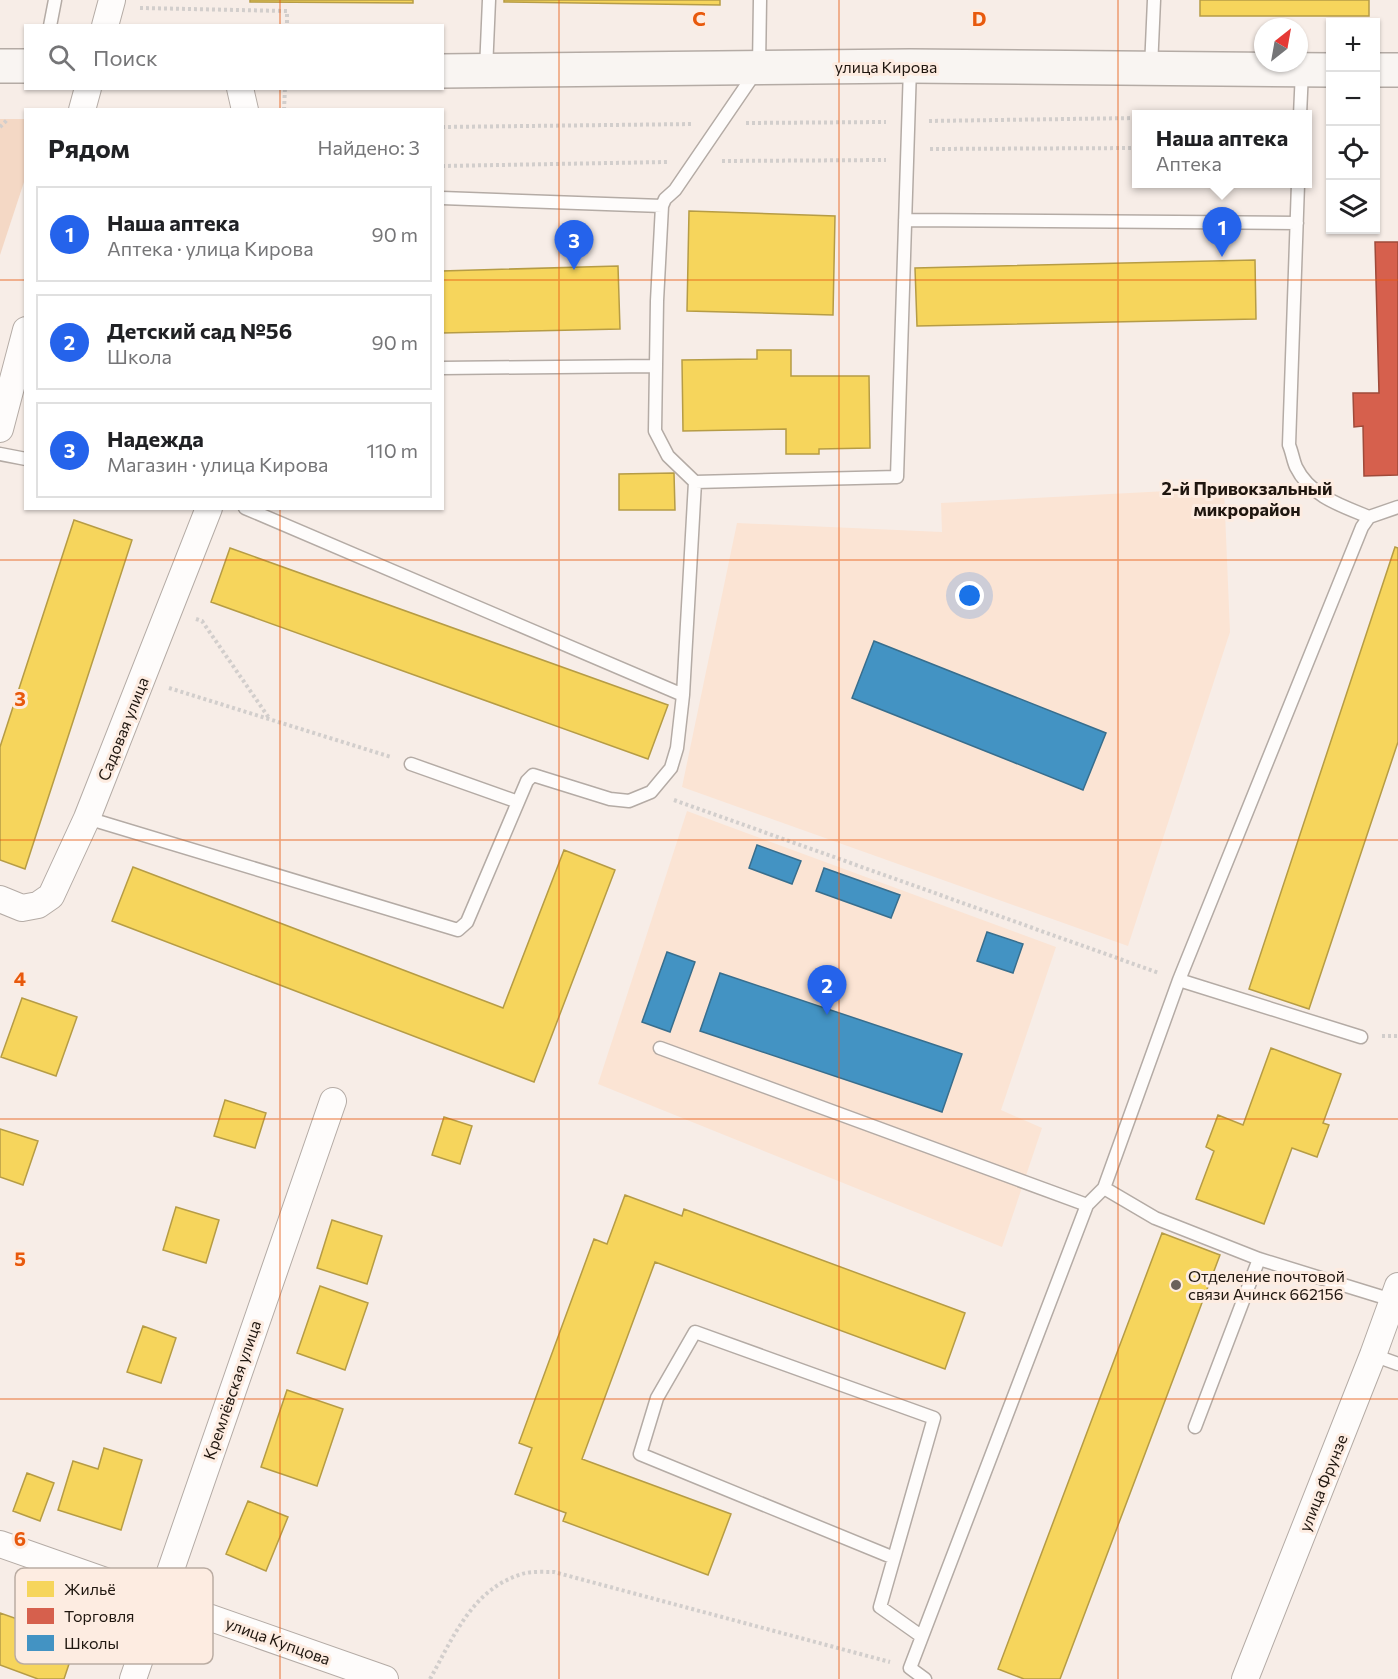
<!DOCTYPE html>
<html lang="ru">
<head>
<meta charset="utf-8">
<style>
	body { margin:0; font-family:Commissioner,sans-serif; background:#f6f6f6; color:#202124 }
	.controls { position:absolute; right:18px; top:18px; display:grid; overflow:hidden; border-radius:0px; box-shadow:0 2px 4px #0004 }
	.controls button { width:54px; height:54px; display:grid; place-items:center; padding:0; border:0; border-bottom:2px solid #e0e0e0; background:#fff; color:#202124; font:30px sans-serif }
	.compass { position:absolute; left:1254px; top:18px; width:54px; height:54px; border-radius:50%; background:#fff; box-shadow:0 2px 4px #0004; rotate:31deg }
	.you { position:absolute; left:970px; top:596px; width:21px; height:21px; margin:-15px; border:4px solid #fff; border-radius:50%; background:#1a73e8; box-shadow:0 0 0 9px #1a73e833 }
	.badge { display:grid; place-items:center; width:39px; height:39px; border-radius:50%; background:#2563eb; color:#fff; font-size:20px; font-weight:700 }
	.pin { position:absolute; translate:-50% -50px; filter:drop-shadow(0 2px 3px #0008) }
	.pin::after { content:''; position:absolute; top:32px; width:21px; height:18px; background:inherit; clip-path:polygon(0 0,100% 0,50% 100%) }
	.popup { position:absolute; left:1132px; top:110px; width:180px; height:78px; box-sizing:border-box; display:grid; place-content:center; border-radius:0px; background:#fff; filter:drop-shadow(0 2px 4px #0005); font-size:20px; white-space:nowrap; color:#757577 }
	.popup b { font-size:22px; color:#202124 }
	.popup::after { content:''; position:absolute; left:50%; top:100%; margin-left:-12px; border:12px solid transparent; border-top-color:#fff }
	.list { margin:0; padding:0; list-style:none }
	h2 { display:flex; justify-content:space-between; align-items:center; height:78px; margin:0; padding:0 24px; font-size:26px }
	h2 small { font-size:20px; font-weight:400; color:#757577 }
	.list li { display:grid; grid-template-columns:39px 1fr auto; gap:18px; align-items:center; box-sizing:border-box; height:96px; margin:0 12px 12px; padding:0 12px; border:2px solid #e0e0e0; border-radius:0px }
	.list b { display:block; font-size:22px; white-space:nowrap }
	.list p { margin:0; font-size:20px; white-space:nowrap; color:#757577 }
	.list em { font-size:20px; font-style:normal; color:#757577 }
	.icon { flex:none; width:33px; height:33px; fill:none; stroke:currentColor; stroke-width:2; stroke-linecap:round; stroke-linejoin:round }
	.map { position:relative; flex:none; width:1398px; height:1679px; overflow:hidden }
	.search { position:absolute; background:#fff; box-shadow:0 2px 4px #0004; left:24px; top:24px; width:420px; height:66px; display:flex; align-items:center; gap:15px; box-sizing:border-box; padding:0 21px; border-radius:0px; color:#757577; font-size:22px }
	.panel { position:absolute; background:#fff; box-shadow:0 2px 4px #0004; left:24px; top:108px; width:420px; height:402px; border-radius:0px }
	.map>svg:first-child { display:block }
	.built { fill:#fbe4d4 }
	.green { fill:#f4d8c5 }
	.homes { fill:#f6d55c; stroke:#b69c45; stroke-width:1.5 }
	.shops { fill:#d6604d; stroke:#9f4a3a; stroke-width:1.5 }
	.schools { fill:#4393c3; stroke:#386e8d; stroke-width:1.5 }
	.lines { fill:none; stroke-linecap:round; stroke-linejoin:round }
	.service-casing { stroke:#b4aba5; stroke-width:15 }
	.minor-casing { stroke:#b4aba5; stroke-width:28 }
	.secondary-casing { stroke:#b4aba5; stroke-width:36 }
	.path { stroke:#d2cecc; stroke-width:4; stroke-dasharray:3 3; stroke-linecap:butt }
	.service { stroke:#fefcfb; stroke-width:12 }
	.minor { stroke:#fefcfb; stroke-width:26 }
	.secondary { stroke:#f9f5f2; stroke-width:33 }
	.grid { fill:none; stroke:#e8590c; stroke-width:1.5; stroke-opacity:0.55 }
	.poi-dot { fill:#6b615b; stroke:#fdece1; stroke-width:2 }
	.labels { text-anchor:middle; stroke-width:6; stroke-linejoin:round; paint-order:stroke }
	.street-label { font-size:16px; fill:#1f160f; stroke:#fdece1 }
	.poi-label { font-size:16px; fill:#1f160f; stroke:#fdece1; text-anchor:start }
	.neighbourhood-label { font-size:18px; font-weight:bold; fill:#1f160f; stroke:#fdece1 }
	.key { fill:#fdece1; stroke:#baaca2; stroke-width:1.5 }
	.key-label { font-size:16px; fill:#1f160f }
	.grid-label { font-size:20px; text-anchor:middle; font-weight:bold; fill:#e8590c; stroke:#fdece1; stroke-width:6; stroke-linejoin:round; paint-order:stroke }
</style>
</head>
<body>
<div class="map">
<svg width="1398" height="1679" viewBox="0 0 1398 1679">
	<rect width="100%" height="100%" fill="#f7ede7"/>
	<!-- built -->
	<path class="built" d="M 1224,488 L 1230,632 L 1128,946 L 682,787 L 737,523 L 942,532 L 941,503 Z
		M 687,811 L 1056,947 L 1001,1110 L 1042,1128 L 1002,1247 L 598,1084 Z"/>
	<!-- green -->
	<path class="green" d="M 0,119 L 25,119 L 25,179 L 0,255 Z"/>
	<!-- homes -->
	<path class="homes" d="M 250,0 L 413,0 L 413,3 L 250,2 Z
		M 504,0 L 720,0 L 720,5 L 504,2 Z
		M 1200,0 L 1369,0 L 1369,16 L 1200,16 Z
		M 689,211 L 835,216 L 833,315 L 687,311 Z
		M 1255,260 L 1256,319 L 917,326 L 915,268 Z
		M 618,266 L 620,329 L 442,333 L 442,271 Z
		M 757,350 L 791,350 L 791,376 L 869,376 L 870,448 L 819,449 L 819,454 L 786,454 L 786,429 L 683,431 L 682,360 L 757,359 Z
		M 674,473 L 675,510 L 619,510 L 619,474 Z
		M 74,520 L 132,540 L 25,869 L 0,860 L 0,747 Z
		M 1395,547 L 1398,548 L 1398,742 L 1309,1009 L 1249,989 Z
		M 230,548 L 668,705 L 648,759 L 211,602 Z
		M 564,850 L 615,870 L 534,1082 L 112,921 L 133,867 L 503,1008 Z
		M 22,998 L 77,1017 L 56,1076 L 1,1057 Z
		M 1271,1048 L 1341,1074 L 1323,1123 L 1329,1125 L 1317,1157 L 1292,1148 L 1264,1224 L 1196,1199 L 1214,1151 L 1206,1147 L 1218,1115 L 1243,1125 Z
		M 225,1100 L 266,1113 L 255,1148 L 214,1136 Z
		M 444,1117 L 472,1126 L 460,1164 L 432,1155 Z
		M 0,1129 L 38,1141 L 23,1185 L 0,1177 Z
		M 625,1195 L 682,1216 L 684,1209 L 965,1313 L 945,1369 L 655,1262 L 582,1459 L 731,1514 L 708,1575 L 563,1521 L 566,1513 L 515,1494 L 532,1448 L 519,1443 L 594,1239 L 607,1244 Z
		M 176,1207 L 219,1220 L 206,1263 L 163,1250 Z
		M 332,1220 L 382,1236 L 367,1284 L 317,1268 Z
		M 1162,1233 L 1220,1255 L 1060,1679 L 1024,1679 L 998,1669 Z
		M 320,1286 L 368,1303 L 345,1370 L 297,1353 Z
		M 143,1326 L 176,1338 L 161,1383 L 127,1372 Z
		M 287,1390 L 343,1409 L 317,1486 L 261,1467 Z
		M 104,1448 L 142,1460 L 121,1530 L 58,1510 L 73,1461 L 98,1469 Z
		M 27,1473 L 54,1483 L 40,1521 L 13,1511 Z
		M 248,1501 L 288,1517 L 266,1571 L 226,1554 Z
		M 0,1613 L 77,1640 L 64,1679 L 38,1679 L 0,1665 Z"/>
	<!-- shops -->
	<path class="shops" d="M 1375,242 L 1398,242 L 1398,475 L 1364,476 L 1363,426 L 1354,427 L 1353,393 L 1379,393 Z"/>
	<!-- schools -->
	<path class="schools" d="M 874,641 L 1106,733 L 1083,790 L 852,698 Z
		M 757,845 L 801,861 L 792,884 L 749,868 Z
		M 824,868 L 900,895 L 891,918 L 816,891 Z
		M 987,932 L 1023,944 L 1013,973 L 977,961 Z
		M 667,952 L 695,962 L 670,1032 L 642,1022 Z
		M 720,973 L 962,1054 L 942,1112 L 700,1031 Z"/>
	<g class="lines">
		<defs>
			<path id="service" d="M 760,0 L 759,67 L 675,190 L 665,199 L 662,206 L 657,301 L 655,431 L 668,456 L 695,482 L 897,477 L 910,67
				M 50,26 L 55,0
				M 1151,68 L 1154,0
				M 486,70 L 489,0
				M 1300,115 L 1302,71
				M 1298,184 L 1289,445 C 1292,452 1293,460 1296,467 C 1310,496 1342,506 1369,517
				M 442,198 L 662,206
				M 905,220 L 1297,223
				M 442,368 L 656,366
				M 0,454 L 26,459
				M 245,508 L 683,695
				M 411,764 L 518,802
				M 87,818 L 458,930 L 467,922 L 527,781 L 533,775 L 610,799 L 629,801 L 651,792 L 671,768 L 677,748 L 683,695 L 695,482
				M 1179,980 L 1361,1037
				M 660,1048 L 1087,1205
				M 1104,1188 L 1155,1218 L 1259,1259 L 1392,1300
				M 1373,1355 L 1398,1364
				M 1195,1427 L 1259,1259
				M 894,1558 L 640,1454 L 657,1398 L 695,1332 L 934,1418 L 880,1607 L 921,1636
				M 925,1679 L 910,1668 L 1087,1205 L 1104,1188 L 1179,980 L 1362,527 L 1369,517 L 1398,507"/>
			<path id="minor" d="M 105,26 L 112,0
				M 240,88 L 245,110
				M 82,110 L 88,88
				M 0,429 L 26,330
				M 0,899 L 22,908 L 38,905 L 51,896 L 87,818 L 209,508
				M 0,1544 L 385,1679
				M 133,1679 L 333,1101
				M 1245,1679 L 1373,1355 L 1398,1286"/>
			<path id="secondary" d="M 0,66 L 26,66
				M 1376,70 L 1398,70
				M 442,71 L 910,66 L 1330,70"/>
		</defs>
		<!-- service casing -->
		<use href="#service" class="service-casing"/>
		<!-- minor casing -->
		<use href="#minor" class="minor-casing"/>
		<!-- secondary casing -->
		<use href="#secondary" class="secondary-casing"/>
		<!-- path -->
		<path class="path" d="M 140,8 L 287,11 L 287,26
			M 284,110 L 285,88
			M 929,121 L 1136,118
			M 746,123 L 886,122
			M 0,127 L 8,119
			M 442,127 L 694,124
			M 930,149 L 1136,148
			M 722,161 L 886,160
			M 442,166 L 667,162
			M 196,619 L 202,621 L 269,718
			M 169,688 L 391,757
			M 674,800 L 1159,973
			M 1382,1036 L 1398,1036
			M 430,1679 C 453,1638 472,1589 522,1574 C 531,1571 544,1572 554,1572 L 890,1662"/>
		<!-- service -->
		<use href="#service" class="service"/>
		<!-- minor -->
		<use href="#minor" class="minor"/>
		<!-- secondary -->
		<use href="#secondary" class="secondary"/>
	</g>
	<!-- grid -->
	<path class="grid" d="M 280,0 L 280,26M 559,0 L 559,1679M 839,0 L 839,1679M 1118,0 L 1118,1679M 280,88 L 280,110M 0,280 L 26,280M 442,280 L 1398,280M 280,508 L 280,1679M 0,560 L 1398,560M 0,840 L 1398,840M 0,1119 L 1398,1119M 0,1399 L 1398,1399"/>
	<!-- markers -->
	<circle class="poi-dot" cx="1176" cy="1285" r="6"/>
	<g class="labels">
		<!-- street labels -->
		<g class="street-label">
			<text x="886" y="73">улица Кирова</text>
			<text transform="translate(123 729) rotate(-68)" y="6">Садовая улица</text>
			<text transform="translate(232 1390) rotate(-71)" y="6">Кремлёвская улица</text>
			<text transform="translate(1323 1483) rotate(-68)" y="6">улица Фрунзе</text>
			<text transform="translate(278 1641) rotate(20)" y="6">улица Купцова</text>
		</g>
		<!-- poi labels -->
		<g class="poi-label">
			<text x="1188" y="1282">Отделение почтовой<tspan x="1188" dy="18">связи Ачинск 662156</tspan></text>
		</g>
		<!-- neighbourhood labels -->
		<g class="neighbourhood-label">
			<text x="1247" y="495">2-й Привокзальный<tspan x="1247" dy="21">микрорайон</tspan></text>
		</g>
	</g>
	<!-- legend -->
	<rect x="15" y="1568" width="198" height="96" rx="9" class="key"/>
	<rect x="27" y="1581" width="27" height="16" fill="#f6d55c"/>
	<rect x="27" y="1608" width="27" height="16" fill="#d6604d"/>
	<rect x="27" y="1635" width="27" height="16" fill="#4393c3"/>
	<g class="key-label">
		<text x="64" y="1595">Жильё</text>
		<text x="64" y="1622">Торговля</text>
		<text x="64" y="1649">Школы</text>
	</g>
	<g class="grid-label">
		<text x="699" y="26">C</text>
		<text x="979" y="26">D</text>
		<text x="20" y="706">3</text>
		<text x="20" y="986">4</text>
		<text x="20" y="1266">5</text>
		<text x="20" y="1546">6</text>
	</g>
</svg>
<div class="controls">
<button>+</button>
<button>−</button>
<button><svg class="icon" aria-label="locate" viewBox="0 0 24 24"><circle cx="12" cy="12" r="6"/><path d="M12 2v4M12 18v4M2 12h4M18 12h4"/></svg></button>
<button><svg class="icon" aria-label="layers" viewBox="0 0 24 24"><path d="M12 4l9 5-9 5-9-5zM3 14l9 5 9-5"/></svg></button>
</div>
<svg class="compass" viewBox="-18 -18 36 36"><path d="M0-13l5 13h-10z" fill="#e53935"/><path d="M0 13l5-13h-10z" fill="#757577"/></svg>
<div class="you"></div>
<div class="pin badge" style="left:1222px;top:257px">1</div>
<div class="popup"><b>Наша аптека</b>Аптека</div>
<div class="pin badge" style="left:827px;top:1015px">2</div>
<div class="pin badge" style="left:574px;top:270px">3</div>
<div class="search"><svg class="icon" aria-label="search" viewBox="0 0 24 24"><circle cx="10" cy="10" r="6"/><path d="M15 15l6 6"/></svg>Поиск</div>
<section class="panel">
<h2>Рядом<small>Найдено: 3</small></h2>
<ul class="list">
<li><span class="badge">1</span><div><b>Наша аптека</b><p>Аптека · улица Кирова</p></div><em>90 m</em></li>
<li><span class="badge">2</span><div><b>Детский сад №56</b><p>Школа</p></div><em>90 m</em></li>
<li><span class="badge">3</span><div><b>Надежда</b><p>Магазин · улица Кирова</p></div><em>110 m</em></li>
</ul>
</section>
</div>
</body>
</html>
